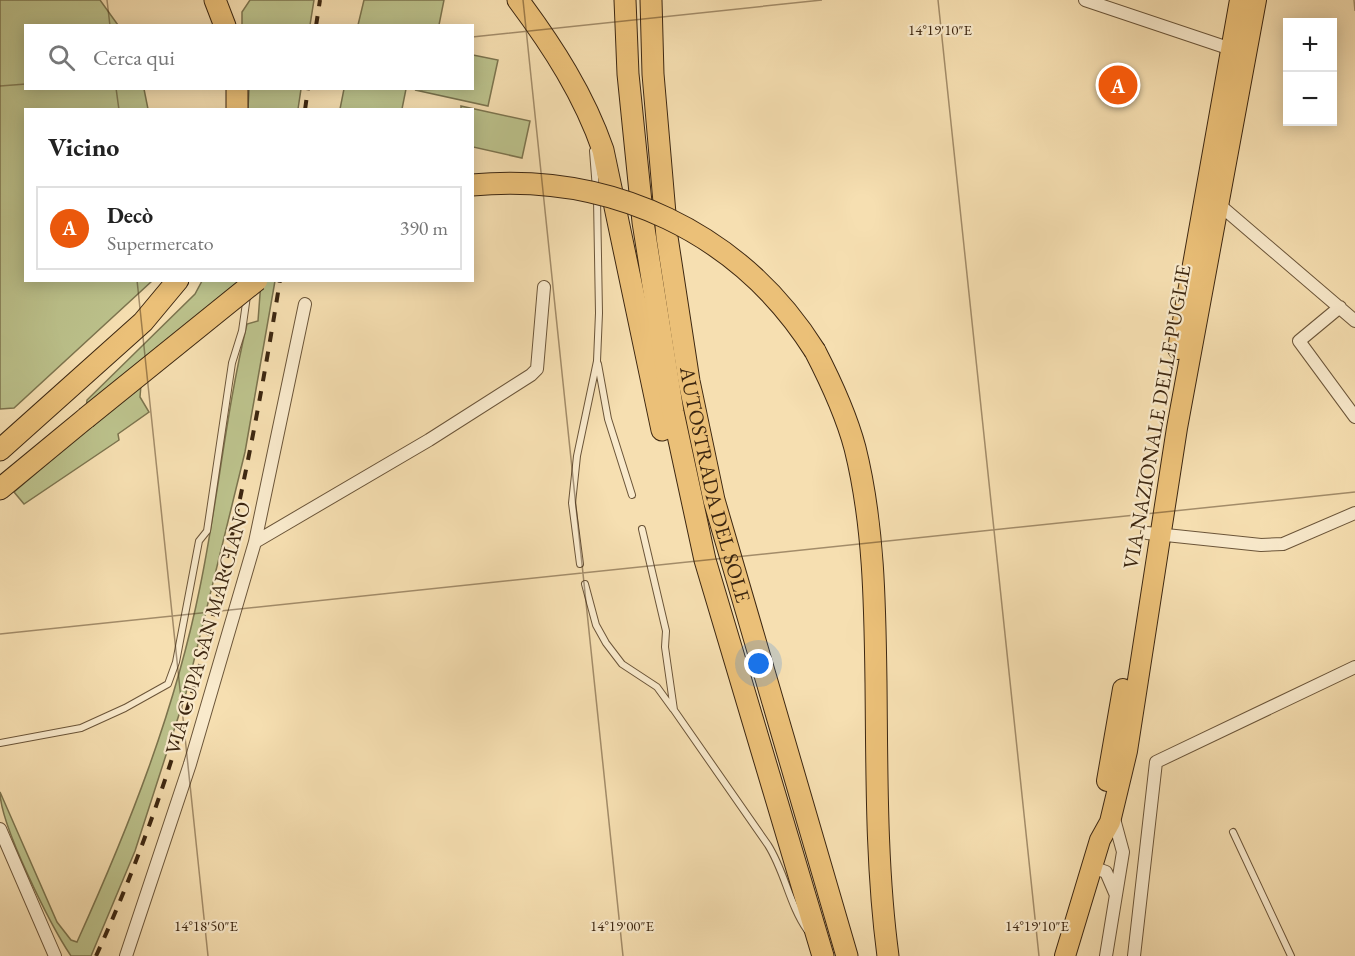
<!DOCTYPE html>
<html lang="it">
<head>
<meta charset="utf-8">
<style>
	body { margin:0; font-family:"EB Garamond",serif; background:#f6f6f6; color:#222 }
	.controls { position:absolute; right:18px; top:18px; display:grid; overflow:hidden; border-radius:0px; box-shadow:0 3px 15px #0003 }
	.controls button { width:54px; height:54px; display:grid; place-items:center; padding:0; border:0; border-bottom:2px solid #e0e0e0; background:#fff; color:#222; font:30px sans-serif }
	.you { position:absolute; left:759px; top:664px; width:21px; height:21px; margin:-15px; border:4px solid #fff; border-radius:50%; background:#1a73e8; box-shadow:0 0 0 9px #1a73e833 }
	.badge { display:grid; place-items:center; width:39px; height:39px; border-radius:50%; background:#ea580c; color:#fff; font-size:20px; font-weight:700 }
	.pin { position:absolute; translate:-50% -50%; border:3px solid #fff; box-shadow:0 2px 6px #0006 }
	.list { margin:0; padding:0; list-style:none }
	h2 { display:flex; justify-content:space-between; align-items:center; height:78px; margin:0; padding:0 24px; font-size:26px }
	h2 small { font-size:20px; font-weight:400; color:#767676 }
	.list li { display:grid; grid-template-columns:39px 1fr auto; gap:18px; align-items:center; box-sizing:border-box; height:84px; margin:0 12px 12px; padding:0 12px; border:2px solid #e0e0e0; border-radius:0px }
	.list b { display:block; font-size:22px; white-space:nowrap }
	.list p { margin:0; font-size:20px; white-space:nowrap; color:#767676 }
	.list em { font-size:20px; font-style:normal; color:#767676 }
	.icon { flex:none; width:33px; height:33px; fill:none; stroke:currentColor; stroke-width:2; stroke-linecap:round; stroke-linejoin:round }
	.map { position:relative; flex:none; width:1355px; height:956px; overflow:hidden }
	.search { position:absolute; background:#fff; box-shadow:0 3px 15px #0003; left:24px; top:24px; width:450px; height:66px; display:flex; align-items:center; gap:15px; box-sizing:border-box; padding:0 21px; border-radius:0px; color:#767676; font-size:22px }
	.panel { position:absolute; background:#fff; box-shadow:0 3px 15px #0003; left:24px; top:108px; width:450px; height:174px; border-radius:0px }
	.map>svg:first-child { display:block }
	.grass { fill:#bcc28c; stroke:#7c744e; stroke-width:1.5 }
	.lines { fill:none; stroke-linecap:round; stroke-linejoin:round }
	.service-casing { stroke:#6b5539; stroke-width:8 }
	.minor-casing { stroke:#6b5539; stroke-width:14 }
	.primary-casing { stroke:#3d2711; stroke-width:22 }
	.motorway-casing { stroke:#3d2711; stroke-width:23 }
	.service { stroke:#f9eacc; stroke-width:6 }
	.minor { stroke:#f9eacc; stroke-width:12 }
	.primary { stroke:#ebc078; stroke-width:20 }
	.motorway { stroke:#ebc078; stroke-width:21 }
	.rail { stroke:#3d2711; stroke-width:4; stroke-dasharray:10 10; stroke-linecap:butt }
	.motorway-bridge-casing { stroke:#3d2711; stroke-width:23; stroke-linecap:butt }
	.motorway-bridge { stroke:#ebc078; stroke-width:21 }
	.ticks { fill:none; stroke:#3d2711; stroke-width:1.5; stroke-opacity:0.45 }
	.labels { text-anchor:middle; stroke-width:4.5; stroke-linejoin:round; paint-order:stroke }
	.street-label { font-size:21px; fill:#3d2711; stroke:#f9eacc }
	.ticks-label { font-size:15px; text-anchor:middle; fill:#3d2711; stroke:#f9eacc; stroke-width:4.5; stroke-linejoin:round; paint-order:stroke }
</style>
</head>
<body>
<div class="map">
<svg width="1355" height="956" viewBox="0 0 1355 956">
	<rect width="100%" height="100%" fill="#f6dfb1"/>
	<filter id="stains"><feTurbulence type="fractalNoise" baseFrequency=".00333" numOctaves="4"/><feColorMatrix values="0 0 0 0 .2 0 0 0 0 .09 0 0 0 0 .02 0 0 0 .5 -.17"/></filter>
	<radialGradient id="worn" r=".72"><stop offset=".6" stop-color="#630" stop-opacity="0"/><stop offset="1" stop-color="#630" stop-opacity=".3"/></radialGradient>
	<!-- grass -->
	<path class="grass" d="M 0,0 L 100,0 L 118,25 L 26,26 L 26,88 L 144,89 L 148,109 L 26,110 L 26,280 L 152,281 L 14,408 L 0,409 Z
		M 250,0 L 314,0 L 310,25 L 242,25 L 242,12 Z
		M 364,0 L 444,0 L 439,25 L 358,25 Z
		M 473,55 L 498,60 L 488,106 L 415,90 L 472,88 Z
		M 249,89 L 301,89 L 298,109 L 248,109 Z
		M 344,89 L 344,88 L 406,89 L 402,109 L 340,109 Z
		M 461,106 L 530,121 L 522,158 L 473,147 L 472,110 L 461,109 Z
		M 202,281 L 242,281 L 143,360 L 140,397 L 149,412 L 118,434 L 119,440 L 24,504 L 14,492 L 98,420 L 86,409 L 87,400 L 195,294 Z
		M 261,281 L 275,281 L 245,452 L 186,693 L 135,851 L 91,956 L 71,956 C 51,926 0,825 0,792 L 57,922 L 71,940 L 77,942 C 129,827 175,711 200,587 C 218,500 226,411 247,324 L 258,321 Z"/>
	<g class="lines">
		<defs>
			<path id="service" d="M 593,151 L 596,189
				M 598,364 L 608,419 L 632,495
				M 642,529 L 666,631 L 665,647 L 674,710 L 768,845 C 785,872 789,904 807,930
				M 580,564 L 572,503 L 577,456 L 597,361 L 599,313 L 597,199
				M 585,584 L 596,625 L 606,643 L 622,664 L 657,687 L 673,709
				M 0,743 L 81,728 L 125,708 L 168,684 L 176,662 L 199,541 L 207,531 L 232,363 L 242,331 L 247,296
				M 1233,832 L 1291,956"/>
			<path id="minor" d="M 1085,0 L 1237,51
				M 1215,201 L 1355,321
				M 1340,307 L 1299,341 L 1355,417
				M 1147,533 L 1261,545 L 1283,544 L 1355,513
				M 255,542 L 429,440 L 531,375 L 537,369 L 544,287
				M 0,829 L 55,956
				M 1092,867 L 1106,872 L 1115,893
				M 126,956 L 190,764 L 255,542 L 305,304
				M 1106,956 L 1123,852 L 1113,815
				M 1134,956 L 1156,762 L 1355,667"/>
			<path id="primary" d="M 1178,349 L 1240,0
				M 1107,781 L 1123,689
				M 1065,956 L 1100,840 L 1110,822 L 1127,751 L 1177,428 L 1256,0"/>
			<g id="motorway">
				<path d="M 215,0 L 225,26"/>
				<path d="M 518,0 C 553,47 584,95 603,150 L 662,430"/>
				<path d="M 625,0 L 628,74 L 643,222 L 673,412 L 705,560 L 823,956"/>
				<path id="s1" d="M 651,0 L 653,74 L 667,237 L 689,381 L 714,500 L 847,956"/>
				<path d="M 237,88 L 237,110"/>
				<path d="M 815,351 C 831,382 846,414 855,448 C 874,524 875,605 876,683 C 877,774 876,866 888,956"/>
				<path d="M 0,450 L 143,322 L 178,280"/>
				<path d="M 0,489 L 86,418"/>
			</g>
		</defs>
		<!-- service casing -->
		<use href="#service" class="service-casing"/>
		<!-- minor casing -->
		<use href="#minor" class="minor-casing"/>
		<!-- primary casing -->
		<use href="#primary" class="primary-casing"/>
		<!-- motorway casing -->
		<use href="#motorway" class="motorway-casing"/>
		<!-- service -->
		<use href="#service" class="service"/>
		<!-- minor -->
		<use href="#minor" class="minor"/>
		<!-- primary -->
		<use href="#primary" class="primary"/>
		<!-- motorway -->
		<use href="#motorway" class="motorway"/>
		<!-- rail -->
		<path class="rail" d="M 316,26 L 320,0
			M 305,110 L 308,88
			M 96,956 C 192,747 244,507 280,280"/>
		<defs>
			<path id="motorway-bridge" d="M 472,185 C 611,172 740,232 815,351
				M 86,418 L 257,280"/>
		</defs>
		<!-- motorway-bridge casing -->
		<use href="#motorway-bridge" class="motorway-bridge-casing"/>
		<!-- motorway-bridge -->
		<use href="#motorway-bridge" class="motorway-bridge"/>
	</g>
	<!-- ticks -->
	<path class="ticks" d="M 107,0 L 110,26M 523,0 L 623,956M 938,0 L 1039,956M 1354,0 L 1355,11M 472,37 L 822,0M 0,86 L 26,84M 116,88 L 119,110M 137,280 L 208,956M 0,634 L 1355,492"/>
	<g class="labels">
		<!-- street labels -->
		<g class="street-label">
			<text transform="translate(1157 417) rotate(-80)" y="7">VIA NAZIONALE DELLE PUGLIE</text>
			<text dy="7" stroke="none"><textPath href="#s1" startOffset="490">AUTOSTRADA DEL SOLE</textPath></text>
			<text transform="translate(208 628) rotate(-74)" y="7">VIA CUPA SAN MARCIANO</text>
		</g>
	</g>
	<g class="ticks-label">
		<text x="940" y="35">14°19'10"E</text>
		<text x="206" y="931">14°18'50"E</text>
		<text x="622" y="931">14°19'00"E</text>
		<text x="1037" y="931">14°19'10"E</text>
	</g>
	<rect width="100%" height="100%" filter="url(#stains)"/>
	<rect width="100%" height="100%" fill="url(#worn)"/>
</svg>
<div class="controls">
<button>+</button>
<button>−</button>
</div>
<div class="you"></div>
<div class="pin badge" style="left:1118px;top:85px">A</div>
<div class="search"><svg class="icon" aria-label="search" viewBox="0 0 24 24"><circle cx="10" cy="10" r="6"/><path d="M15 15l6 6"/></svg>Cerca qui</div>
<section class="panel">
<h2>Vicino<small></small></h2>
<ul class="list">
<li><span class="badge">A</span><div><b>Decò</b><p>Supermercato</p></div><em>390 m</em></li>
</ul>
</section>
</div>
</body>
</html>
